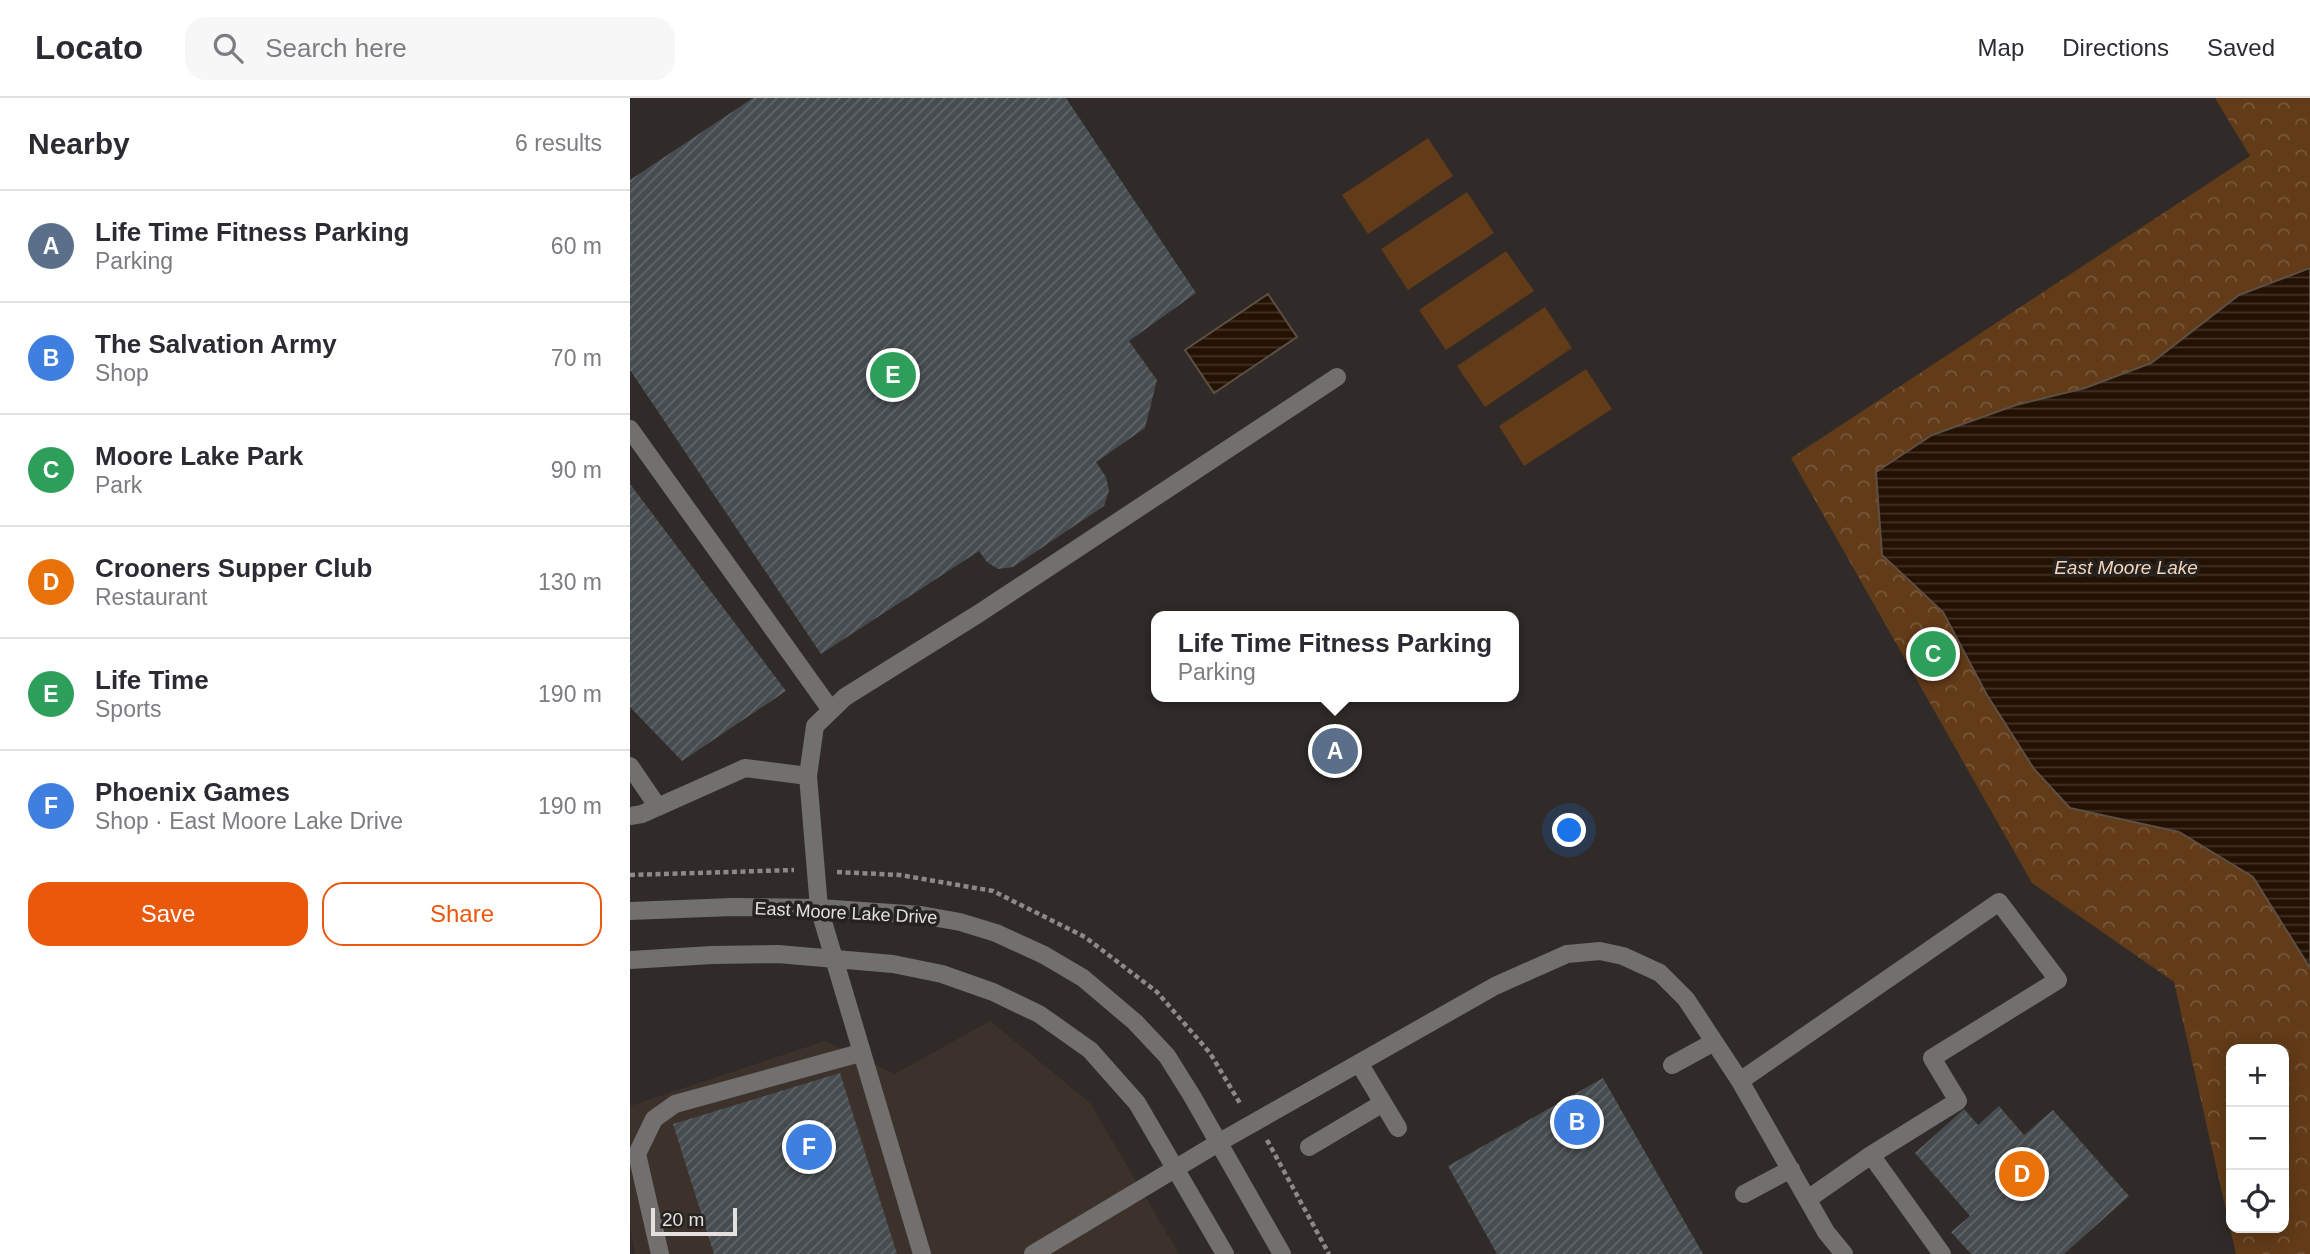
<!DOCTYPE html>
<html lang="en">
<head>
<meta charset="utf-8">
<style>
	body { margin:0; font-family:Helvetica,sans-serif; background:#f7f7f7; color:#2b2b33 }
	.controls { position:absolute; right:21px; bottom:21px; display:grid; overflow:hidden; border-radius:14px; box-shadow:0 4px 18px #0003 }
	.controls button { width:63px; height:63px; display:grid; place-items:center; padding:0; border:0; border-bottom:2px solid #e1e1e2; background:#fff; color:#2b2b33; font:35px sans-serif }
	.scale { position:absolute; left:21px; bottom:18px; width:86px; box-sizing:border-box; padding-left:7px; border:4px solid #e3e0de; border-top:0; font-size:19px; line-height:24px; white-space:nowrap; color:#e3e0de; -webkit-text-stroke:5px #26221f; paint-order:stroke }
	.you { position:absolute; left:940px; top:733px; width:24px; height:24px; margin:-18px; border:5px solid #fff; border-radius:50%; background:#1a73e8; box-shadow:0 0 0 10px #1a73e833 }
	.badge { display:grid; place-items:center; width:46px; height:46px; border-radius:50%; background:#ea580c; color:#fff; font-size:23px; font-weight:700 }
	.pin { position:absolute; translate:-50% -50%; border:4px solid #fff; box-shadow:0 2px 7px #0006 }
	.popup { position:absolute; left:521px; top:513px; width:368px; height:91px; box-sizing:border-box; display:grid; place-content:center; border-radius:14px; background:#fff; filter:drop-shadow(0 2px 5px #0005); font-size:23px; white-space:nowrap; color:#7c7c81 }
	.popup b { font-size:26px; color:#2b2b33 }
	.popup::after { content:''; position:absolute; left:50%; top:100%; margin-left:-14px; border:14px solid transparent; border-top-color:#fff }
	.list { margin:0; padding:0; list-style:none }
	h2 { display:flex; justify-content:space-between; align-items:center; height:91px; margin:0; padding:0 28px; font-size:30px }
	h2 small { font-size:23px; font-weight:400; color:#7c7c81 }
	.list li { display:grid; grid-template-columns:46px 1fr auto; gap:21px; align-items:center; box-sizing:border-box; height:112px; padding:0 28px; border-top:2px solid #e1e1e2 }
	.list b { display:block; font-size:26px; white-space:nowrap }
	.list p { margin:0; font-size:23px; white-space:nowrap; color:#7c7c81 }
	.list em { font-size:23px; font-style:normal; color:#7c7c81 }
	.actions { display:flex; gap:14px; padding:21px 28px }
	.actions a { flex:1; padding:16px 0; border:2px solid #ea580c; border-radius:21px; text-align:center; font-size:24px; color:#ea580c }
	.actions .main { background:#ea580c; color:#fff }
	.icon { flex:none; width:38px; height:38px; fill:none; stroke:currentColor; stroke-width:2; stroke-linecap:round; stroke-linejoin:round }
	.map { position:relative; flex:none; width:1680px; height:1156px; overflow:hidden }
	header { display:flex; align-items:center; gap:42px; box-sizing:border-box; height:98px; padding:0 35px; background:#fff; border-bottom:2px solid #e1e1e2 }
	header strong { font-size:33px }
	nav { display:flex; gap:38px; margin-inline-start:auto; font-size:24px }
	.search { width:490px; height:63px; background:#f7f7f7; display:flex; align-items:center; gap:18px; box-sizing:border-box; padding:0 24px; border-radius:21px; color:#7c7c81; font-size:26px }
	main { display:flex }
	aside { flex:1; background:#fff }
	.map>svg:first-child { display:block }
	.built { fill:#3c322b }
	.forest { fill:url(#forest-crowns); fill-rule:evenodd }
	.pitch { fill:#623b18 }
	.water { fill:url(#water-rules); stroke:#5d4f44; stroke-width:2 }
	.building { fill:url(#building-hatch) }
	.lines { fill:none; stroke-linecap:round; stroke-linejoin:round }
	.path { stroke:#8d8986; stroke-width:4.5; stroke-dasharray:5 3.5; stroke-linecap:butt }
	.minor { stroke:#72706e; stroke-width:18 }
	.labels { text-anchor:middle; stroke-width:7; stroke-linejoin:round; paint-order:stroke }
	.street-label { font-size:18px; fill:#e3e0de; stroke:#26221f }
	.water-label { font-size:19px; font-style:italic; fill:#f7d5ba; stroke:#26221f }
</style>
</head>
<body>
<header>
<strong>Locato</strong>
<div class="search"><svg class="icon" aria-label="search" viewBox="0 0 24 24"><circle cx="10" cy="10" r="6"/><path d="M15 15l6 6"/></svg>Search here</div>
<nav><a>Map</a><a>Directions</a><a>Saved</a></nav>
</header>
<main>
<aside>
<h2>Nearby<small>6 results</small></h2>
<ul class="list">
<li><span class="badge" style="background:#5c6f8a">A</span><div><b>Life Time Fitness Parking</b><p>Parking</p></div><em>60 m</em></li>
<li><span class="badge" style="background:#3f7fe0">B</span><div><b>The Salvation Army</b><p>Shop</p></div><em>70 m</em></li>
<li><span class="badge" style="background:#2e9e5b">C</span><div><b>Moore Lake Park</b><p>Park</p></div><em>90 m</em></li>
<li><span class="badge" style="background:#e8710a">D</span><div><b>Crooners Supper Club</b><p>Restaurant</p></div><em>130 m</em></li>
<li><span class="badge" style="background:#2e9e5b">E</span><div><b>Life Time</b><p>Sports</p></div><em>190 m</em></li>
<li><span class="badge" style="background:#3f7fe0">F</span><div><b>Phoenix Games</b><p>Shop · East Moore Lake Drive</p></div><em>190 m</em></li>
</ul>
<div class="actions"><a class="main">Save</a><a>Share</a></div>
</aside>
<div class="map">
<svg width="1680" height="1156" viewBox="0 0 1680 1156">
	<defs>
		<pattern id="forest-crowns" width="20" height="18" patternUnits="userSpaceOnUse" patternTransform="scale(1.75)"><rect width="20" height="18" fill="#623b18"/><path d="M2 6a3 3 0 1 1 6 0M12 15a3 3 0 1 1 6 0" fill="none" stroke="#785739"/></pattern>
		<pattern id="water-rules" width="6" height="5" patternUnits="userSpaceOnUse" patternTransform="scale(1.75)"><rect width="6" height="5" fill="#231102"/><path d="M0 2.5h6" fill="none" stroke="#433326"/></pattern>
		<pattern id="building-hatch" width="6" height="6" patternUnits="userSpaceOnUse" patternTransform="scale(1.75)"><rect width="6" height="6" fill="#474c50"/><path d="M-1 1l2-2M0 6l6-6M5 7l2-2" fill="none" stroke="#616669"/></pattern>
	</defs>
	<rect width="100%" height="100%" fill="#302b28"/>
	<!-- built -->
	<path class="built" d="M 360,923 L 460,1005 L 549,1156 L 5,1156 L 0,1129 L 0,1008 L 195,943 L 265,976 Z"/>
	<!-- forest -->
	<path class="forest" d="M 1585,0 L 1680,0 L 1680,170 L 1609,197 L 1521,265 L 1455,290 L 1386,307 L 1252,457 L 1313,514 L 1357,597 L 1404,671 L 1440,710 L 1549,734 L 1623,779 L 1680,870 L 1680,1156 L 1606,1156 L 1544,884 L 1402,785 L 1161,360 L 1620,58 ZM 1601,951 L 1654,951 L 1654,1130 L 1601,1130 Z"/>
	<!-- pitch -->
	<path class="pitch" d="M 798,40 L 823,78 L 738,136 L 712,97 Z
		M 837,94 L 864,135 L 778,192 L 751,151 Z
		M 876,153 L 904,193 L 816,252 L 789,212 Z
		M 915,209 L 942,250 L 855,309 L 827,268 Z
		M 956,271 L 982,311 L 894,368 L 869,328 Z"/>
	<!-- water -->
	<path class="water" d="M 1680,170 L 1680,870 L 1623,779 L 1549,734 L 1440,710 L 1404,671 L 1357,597 L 1313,514 L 1252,457 L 1246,374 L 1302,337 L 1386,307 L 1455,290 L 1521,265 L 1609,197 Z
		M 638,196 L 667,239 L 584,295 L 555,252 Z"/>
	<!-- building -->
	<path class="building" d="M 123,0 L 436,0 L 566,195 L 499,243 L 527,282 L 515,330 L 466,364 L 476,379 L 479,392 L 474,408 L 383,469 L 368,471 L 357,464 L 349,453 L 191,556 L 0,272 L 0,82 Z
		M 0,386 L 156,593 L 52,663 L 0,609 Z
		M 210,975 L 267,1156 L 84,1156 L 43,1026 Z
		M 973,980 L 1073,1156 L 867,1156 L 818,1068 Z
		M 1369,1008 L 1394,1037 L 1423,1012 L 1499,1098 L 1434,1156 L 1341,1156 L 1321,1134 L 1340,1118 L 1285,1055 L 1334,1011 L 1348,1027 Z"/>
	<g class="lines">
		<!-- path -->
		<path class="path" d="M 207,774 L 270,777 L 363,793 L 455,839 L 527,894 L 580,955 L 611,1007
			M 0,777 L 164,772
			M 637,1042 L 699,1156"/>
		<!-- minor -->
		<path class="minor" d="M 0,331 L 201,612
			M 0,668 L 28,709
			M 178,678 L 185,628 L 215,599 L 348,516 L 707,279
			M 0,718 L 12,716 L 115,670 L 178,678 L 189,810 L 292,1156
			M 0,813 L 102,809 L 189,810 L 291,817 L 330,824 L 366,835 L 414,857 L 453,880 L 505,924 L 537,958 L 562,998 L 652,1156
			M 0,862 L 82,857 L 148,856 L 263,866 L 312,876 L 363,894 L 409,916 L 460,952 L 507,1005 L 595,1156
			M 729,965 L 768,1030
			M 1042,967 L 1084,944
			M 1110,983 L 1369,804 L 1428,882 L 1302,960 L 1328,1003 L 1241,1057 L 1312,1156
			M 679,1049 L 753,1005
			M 1114,1096 L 1161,1071
			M 1178,1101 L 1241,1057
			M 30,1156 L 7,1056 L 24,1021 L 45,1006 L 230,955
			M 403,1156 L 588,1045 L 865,888 L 937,856 L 970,853 L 993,858 L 1030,875 L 1056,901 L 1110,983 L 1196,1134 L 1214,1156"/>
	</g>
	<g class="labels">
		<!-- street labels -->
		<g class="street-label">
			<text transform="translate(216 815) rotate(3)" y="6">East Moore Lake Drive</text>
		</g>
		<!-- water labels -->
		<g class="water-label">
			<text x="1496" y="476">East Moore Lake</text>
		</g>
	</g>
</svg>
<div class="controls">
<button>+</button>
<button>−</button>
<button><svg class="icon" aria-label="locate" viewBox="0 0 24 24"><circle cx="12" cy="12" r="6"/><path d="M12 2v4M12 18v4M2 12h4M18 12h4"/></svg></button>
</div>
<div class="scale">20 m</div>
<div class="you"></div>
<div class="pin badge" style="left:705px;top:653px;background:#5c6f8a">A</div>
<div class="popup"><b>Life Time Fitness Parking</b>Parking</div>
<div class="pin badge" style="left:947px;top:1024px;background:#3f7fe0">B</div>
<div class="pin badge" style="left:1303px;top:556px;background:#2e9e5b">C</div>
<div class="pin badge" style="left:1392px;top:1076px;background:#e8710a">D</div>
<div class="pin badge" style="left:263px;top:277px;background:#2e9e5b">E</div>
<div class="pin badge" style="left:179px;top:1049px;background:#3f7fe0">F</div>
</div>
</main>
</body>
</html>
